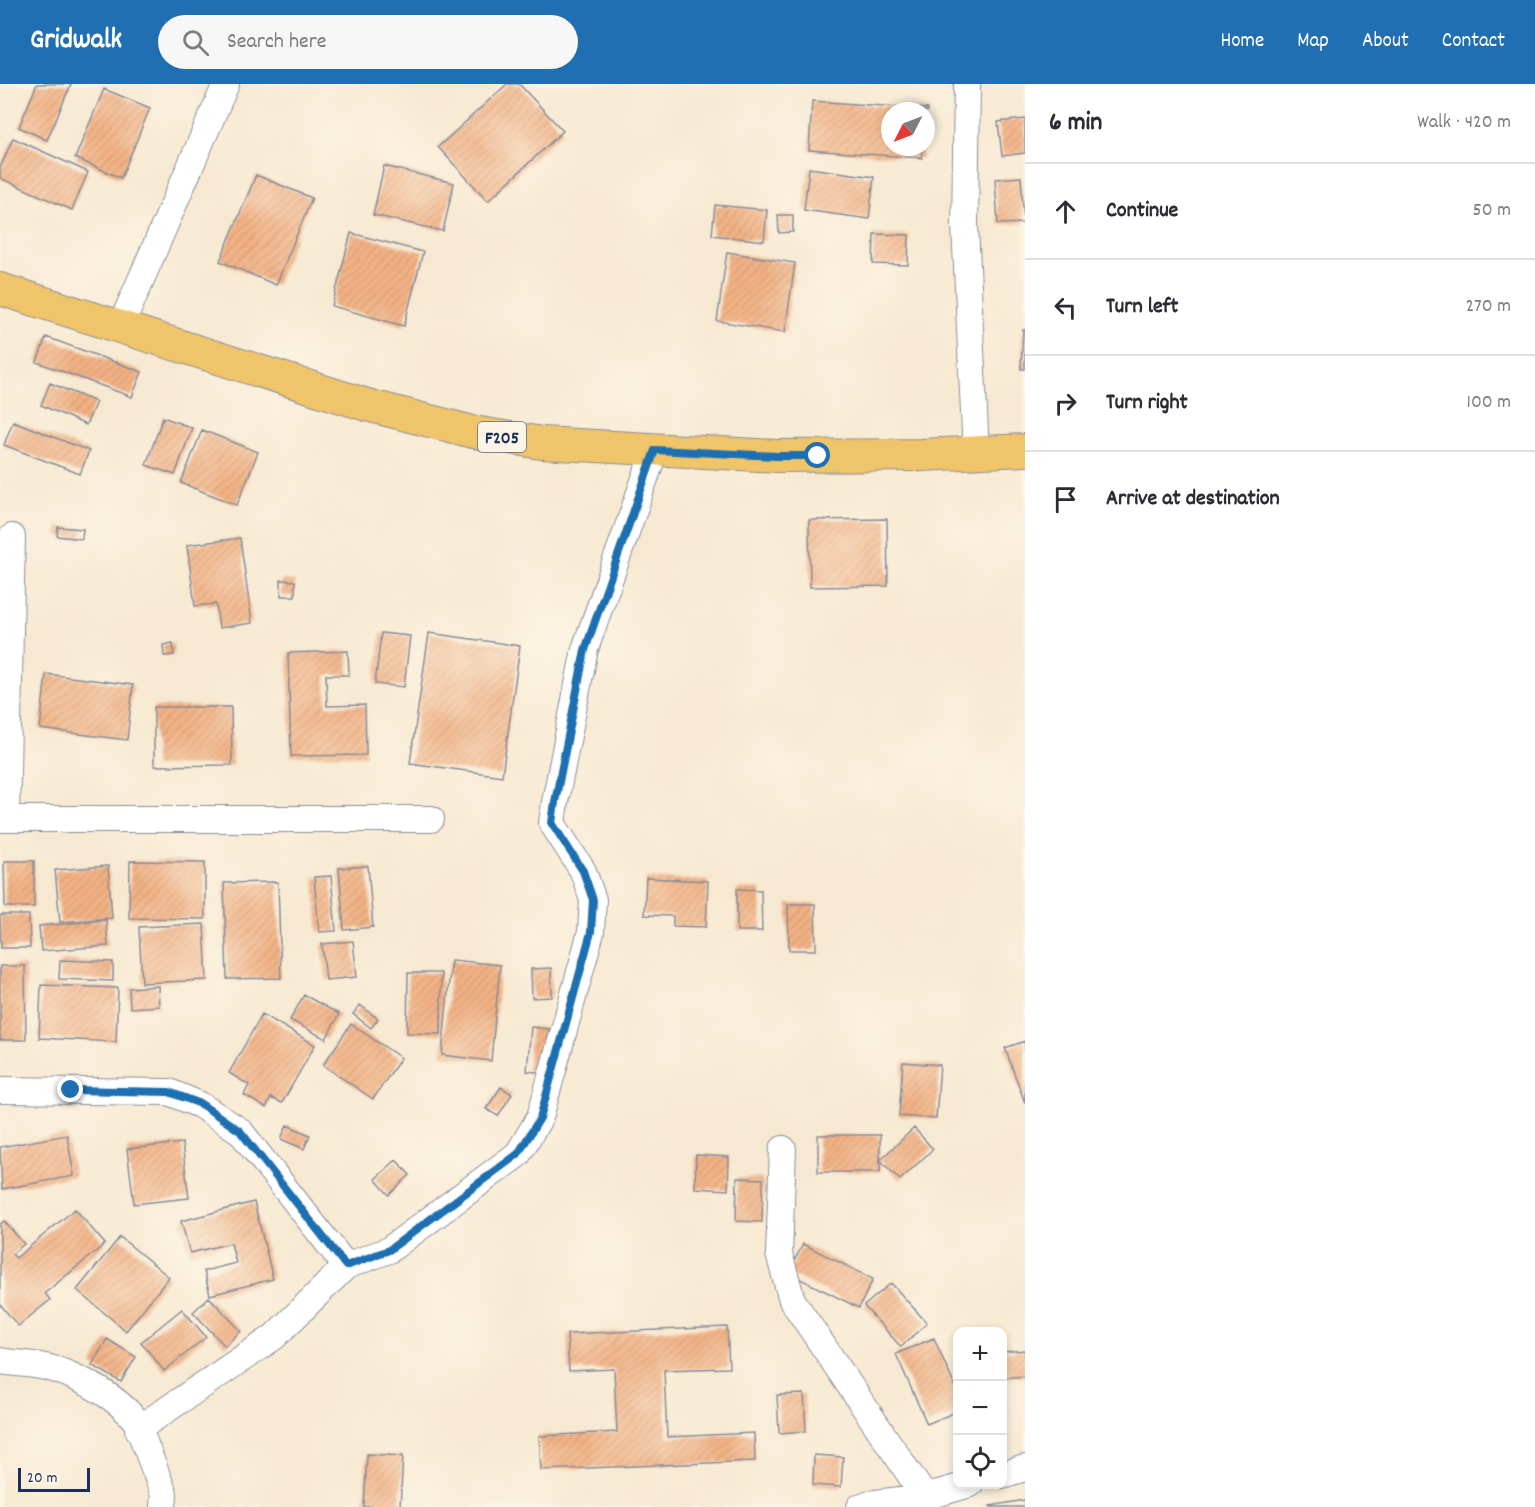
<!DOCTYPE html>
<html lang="en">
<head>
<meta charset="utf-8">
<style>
	body { margin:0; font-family:Dekko,sans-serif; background:#f7f7f7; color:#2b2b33 }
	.controls { position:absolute; right:18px; bottom:18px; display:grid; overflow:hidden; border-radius:12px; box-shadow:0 3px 9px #0003 }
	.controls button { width:54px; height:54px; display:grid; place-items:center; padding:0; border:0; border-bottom:2px solid #e1e1e2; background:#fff; color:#2b2b33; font:30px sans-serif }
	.compass { position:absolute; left:881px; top:18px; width:54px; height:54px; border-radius:50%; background:#fff; box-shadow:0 3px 9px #0003; rotate:228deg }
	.scale { position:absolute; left:18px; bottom:15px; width:72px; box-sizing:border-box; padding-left:6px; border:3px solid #1b2f5e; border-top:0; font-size:16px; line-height:21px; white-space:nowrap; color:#1b2f5e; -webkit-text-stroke:4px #fcf5e5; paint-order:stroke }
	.stop { position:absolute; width:18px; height:18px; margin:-14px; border:4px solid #1f6fb2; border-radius:50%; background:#fff }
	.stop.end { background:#1f6fb2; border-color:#fff; box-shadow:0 2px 6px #0008 }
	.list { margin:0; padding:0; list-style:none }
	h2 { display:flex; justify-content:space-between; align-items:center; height:78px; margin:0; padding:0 24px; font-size:26px }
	h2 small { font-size:20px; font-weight:400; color:#7c7c81 }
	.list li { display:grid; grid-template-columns:39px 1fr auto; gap:18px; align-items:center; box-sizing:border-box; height:96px; padding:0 24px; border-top:2px solid #e1e1e2 }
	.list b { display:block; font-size:22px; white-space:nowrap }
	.list em { font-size:20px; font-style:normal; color:#7c7c81 }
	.icon { flex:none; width:33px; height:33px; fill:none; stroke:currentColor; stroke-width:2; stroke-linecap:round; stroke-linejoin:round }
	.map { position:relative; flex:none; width:1025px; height:1423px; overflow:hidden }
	header { display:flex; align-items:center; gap:36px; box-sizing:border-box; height:84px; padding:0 30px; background:#1f6fb2; color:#fff }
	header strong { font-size:28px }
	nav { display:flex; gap:33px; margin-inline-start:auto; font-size:21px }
	.search { width:420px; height:54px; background:#f7f7f7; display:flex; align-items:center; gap:15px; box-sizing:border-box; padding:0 21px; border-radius:33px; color:#7c7c81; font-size:22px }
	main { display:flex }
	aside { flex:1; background:#fff }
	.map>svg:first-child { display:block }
	.building { fill:url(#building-hatch) }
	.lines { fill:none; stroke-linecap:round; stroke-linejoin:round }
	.minor-casing { stroke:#898c98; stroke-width:28 }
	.major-casing { stroke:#898c98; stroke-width:34 }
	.minor { stroke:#fff; stroke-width:26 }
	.major { stroke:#f0c469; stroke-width:32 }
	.route { stroke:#1f6fb2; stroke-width:8 }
	.labels { text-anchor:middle; stroke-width:5; stroke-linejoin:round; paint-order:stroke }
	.shield { fill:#fcf5e5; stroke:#5e6a86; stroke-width:1.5 }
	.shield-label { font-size:18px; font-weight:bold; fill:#1b2f5e }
</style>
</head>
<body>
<header>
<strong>Gridwalk</strong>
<div class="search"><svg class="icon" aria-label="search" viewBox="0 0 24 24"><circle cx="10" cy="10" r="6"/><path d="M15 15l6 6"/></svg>Search here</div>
<nav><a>Home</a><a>Map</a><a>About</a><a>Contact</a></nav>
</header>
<main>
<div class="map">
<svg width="1025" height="1423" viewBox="0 0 1025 1423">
	<defs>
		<pattern id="building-hatch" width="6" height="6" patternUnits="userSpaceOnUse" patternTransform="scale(1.5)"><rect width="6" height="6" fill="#f3b284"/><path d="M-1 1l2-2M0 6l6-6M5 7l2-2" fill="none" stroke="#d09974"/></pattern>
	</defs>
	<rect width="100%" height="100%" fill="#fcf5e5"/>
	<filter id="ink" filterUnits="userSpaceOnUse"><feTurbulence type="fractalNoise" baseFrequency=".0167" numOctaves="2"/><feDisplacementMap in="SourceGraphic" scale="12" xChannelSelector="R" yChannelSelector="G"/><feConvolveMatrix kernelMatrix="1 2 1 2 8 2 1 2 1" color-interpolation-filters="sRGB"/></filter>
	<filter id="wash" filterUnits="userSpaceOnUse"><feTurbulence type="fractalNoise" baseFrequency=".008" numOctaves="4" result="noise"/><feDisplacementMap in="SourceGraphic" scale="24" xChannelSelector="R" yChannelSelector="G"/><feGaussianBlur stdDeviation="1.35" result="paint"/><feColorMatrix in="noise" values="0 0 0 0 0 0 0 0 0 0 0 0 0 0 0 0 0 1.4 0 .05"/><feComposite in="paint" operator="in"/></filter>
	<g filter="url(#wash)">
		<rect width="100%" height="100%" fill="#f7e9d1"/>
		<g id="blocks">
			<!-- building -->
			<path class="building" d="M 37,0 L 71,0 L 47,56 L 19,43 Z
				M 507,0 L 519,0 L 563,47 L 488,117 L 438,63 Z
				M 104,5 L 150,24 L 121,94 L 75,74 Z
				M 812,17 L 928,25 L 928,27 L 890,27 L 890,63 L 922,63 L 922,74 L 809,66 Z
				M 1025,35 L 1025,69 L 1002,72 L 998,38 Z
				M 13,54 L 88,88 L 72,126 L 0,94 L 0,84 Z
				M 384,82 L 454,99 L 443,147 L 373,131 Z
				M 809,84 L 874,93 L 869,135 L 804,126 Z
				M 256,91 L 312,114 L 276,201 L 220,177 Z
				M 1021,93 L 1024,139 L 998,140 L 995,95 Z
				M 715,121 L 767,126 L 764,157 L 712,151 Z
				M 778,131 L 793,131 L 793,148 L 779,149 Z
				M 351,149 L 423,168 L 404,242 L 332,222 Z
				M 874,150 L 909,151 L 908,181 L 873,180 Z
				M 727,168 L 795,179 L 785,248 L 717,237 Z
				M 1023,246 L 1025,246 L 1025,285 L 1021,285 Z
				M 46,253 L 142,288 L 132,313 L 37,278 Z
				M 50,299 L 96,318 L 86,341 L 41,321 Z
				M 163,333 L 192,344 L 175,391 L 146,381 Z
				M 13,337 L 89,367 L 80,390 L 4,361 Z
				M 202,346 L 258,368 L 237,421 L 181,399 Z
				M 887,435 L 888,502 L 810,503 L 809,436 Z
				M 58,443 L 83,445 L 82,455 L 57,452 Z
				M 240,454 L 252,539 L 219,544 L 216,520 L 195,522 L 187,461 Z
				M 281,496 L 295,497 L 295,512 L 281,512 Z
				M 381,549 L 410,552 L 404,603 L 375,600 Z
				M 429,549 L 520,562 L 502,692 L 410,679 Z
				M 173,559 L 174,571 L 164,572 L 163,561 Z
				M 348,567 L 349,591 L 326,591 L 327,622 L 365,621 L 366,671 L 291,672 L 288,569 Z
				M 46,590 L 133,601 L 127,656 L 40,645 Z
				M 154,623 L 231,623 L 232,681 L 154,682 Z
				M 4,777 L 34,777 L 34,823 L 5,823 Z
				M 130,777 L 205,778 L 205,835 L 129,834 Z
				M 108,782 L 112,834 L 60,838 L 55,786 Z
				M 368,782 L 373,843 L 344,846 L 339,784 Z
				M 331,792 L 336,847 L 319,848 L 314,793 Z
				M 646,794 L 708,797 L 706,843 L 673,842 L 673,832 L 644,831 Z
				M 278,798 L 281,894 L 227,895 L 224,799 Z
				M 737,805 L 761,806 L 762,847 L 737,847 Z
				M 788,820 L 815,820 L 816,866 L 789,866 Z
				M 0,831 L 29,831 L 30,864 L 1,864 Z
				M 106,836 L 108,862 L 41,867 L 39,842 Z
				M 204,840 L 207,896 L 142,899 L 139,843 Z
				M 353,857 L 357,893 L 326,896 L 322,860 Z
				M 60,876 L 113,878 L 113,897 L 59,895 Z
				M 451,876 L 500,881 L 491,977 L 442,971 Z
				M 0,882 L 25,882 L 26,956 L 0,956 Z
				M 551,884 L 552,913 L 532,914 L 531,885 Z
				M 408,889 L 441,889 L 441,950 L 407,949 Z
				M 41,901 L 118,904 L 116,958 L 39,954 Z
				M 158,902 L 159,922 L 130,924 L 129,904 Z
				M 304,911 L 339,930 L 326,955 L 290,936 Z
				M 360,921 L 378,935 L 371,944 L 353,930 Z
				M 262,930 L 315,961 L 282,1019 L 271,1014 L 266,1024 L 244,1011 L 249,1001 L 229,989 Z
				M 351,940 L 401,974 L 373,1015 L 323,981 Z
				M 531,943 L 549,945 L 545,989 L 527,987 Z
				M 1025,957 L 1025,1019 L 1005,964 Z
				M 903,978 L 940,981 L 936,1035 L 899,1032 Z
				M 501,1003 L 512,1010 L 498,1032 L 486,1025 Z
				M 287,1041 L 310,1051 L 304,1065 L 281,1055 Z
				M 914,1044 L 933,1065 L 900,1096 L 880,1076 Z
				M 67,1051 L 74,1092 L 2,1105 L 0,1063 Z
				M 818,1051 L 880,1051 L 880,1088 L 818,1088 Z
				M 182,1059 L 189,1114 L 134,1120 L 127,1065 Z
				M 696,1071 L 729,1073 L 728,1106 L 695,1104 Z
				M 396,1076 L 410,1091 L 389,1111 L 375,1095 Z
				M 737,1094 L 763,1095 L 762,1138 L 736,1137 Z
				M 254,1118 L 273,1195 L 210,1211 L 204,1187 L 236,1179 L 231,1159 L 190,1169 L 181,1137 Z
				M 75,1125 L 105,1160 L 45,1209 L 50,1216 L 18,1242 L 0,1220 L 0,1140 L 4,1137 L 24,1160 L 12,1170 L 16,1174 Z
				M 120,1153 L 169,1193 L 126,1247 L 77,1206 Z
				M 803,1160 L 873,1195 L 859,1224 L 788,1189 Z
				M 891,1199 L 927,1239 L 901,1263 L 864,1222 Z
				M 209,1213 L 241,1247 L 225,1262 L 193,1228 Z
				M 182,1225 L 206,1253 L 164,1287 L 141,1258 Z
				M 727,1243 L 729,1284 L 664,1286 L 667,1353 L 754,1349 L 755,1377 L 541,1386 L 539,1352 L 617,1348 L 614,1285 L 569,1287 L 567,1250 Z
				M 934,1254 L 958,1310 L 958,1327 L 927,1340 L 896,1270 Z
				M 107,1255 L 136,1273 L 121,1298 L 92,1281 Z
				M 1025,1266 L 1025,1292 L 1002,1294 L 1002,1268 Z
				M 804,1310 L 806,1347 L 779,1349 L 777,1311 Z
				M 367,1370 L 403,1372 L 400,1423 L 364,1423 Z
				M 814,1371 L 843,1373 L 841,1403 L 813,1401 Z
				M 1025,1416 L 1025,1423 L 991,1423 L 990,1422 Z"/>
		</g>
	</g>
	<g filter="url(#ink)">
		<use href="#blocks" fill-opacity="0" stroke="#898c98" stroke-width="1.5"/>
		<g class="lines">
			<defs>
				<path id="minor" d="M 967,0 L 965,142 L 976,369
					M 120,244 L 226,0
					M 0,735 L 431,735
					M 6,735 L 12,453
					M 0,1006 L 169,1008 L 200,1021 L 240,1047 L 346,1182
					M 783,1065 L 779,1170 L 792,1216 L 925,1413
					M 0,1277 C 18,1280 40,1280 57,1286 C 85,1296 117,1313 136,1337 L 164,1410 L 163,1423
					M 138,1345 L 274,1253 L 346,1182 L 389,1166 L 518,1070 L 540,1033 L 591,848 L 593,816 L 583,787 L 552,739 L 555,718 L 585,565 L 655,366
					M 1002,1391 L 1025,1384
					M 860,1423 L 867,1420 L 925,1413 L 970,1400"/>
				<path id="major" d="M 0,205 L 367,321 L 473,348 L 542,359 L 777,372 L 921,371 L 1025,366"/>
			</defs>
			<!-- minor casing -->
			<use href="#minor" class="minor-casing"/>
			<!-- major casing -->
			<use href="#major" class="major-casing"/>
			<!-- minor -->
			<use href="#minor" class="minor"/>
			<!-- major -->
			<use href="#major" class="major"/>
		</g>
	</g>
	<g class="lines" filter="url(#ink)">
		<!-- route -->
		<path class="route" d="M 71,1006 L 169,1008 L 201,1020 L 240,1047 L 346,1182 L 389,1166 L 518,1070 L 540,1034 L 591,848 L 593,816 L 583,787 L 552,739 L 555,718 L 585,566 L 655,366 L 777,372 L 818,372"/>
	</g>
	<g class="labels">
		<!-- shield labels -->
		<rect class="shield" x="478" y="338" width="48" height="30" rx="4.5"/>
		<g class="shield-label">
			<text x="502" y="359">F205</text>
		</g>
	</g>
</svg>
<div class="controls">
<button>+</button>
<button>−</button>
<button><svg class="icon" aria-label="locate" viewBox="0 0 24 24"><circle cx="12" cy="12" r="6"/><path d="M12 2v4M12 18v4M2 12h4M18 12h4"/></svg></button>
</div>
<svg class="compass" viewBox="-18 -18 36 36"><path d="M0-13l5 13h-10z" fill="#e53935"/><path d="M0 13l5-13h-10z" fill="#7c7c81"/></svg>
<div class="scale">20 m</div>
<div class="stop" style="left:818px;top:372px"></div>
<div class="stop end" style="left:71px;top:1006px"></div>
</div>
<aside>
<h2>6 min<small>Walk · 420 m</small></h2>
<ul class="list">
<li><svg class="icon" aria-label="ahead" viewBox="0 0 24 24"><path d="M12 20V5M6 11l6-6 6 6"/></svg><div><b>Continue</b></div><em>50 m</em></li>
<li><svg class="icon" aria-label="left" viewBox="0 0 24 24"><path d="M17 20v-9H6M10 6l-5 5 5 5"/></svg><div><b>Turn left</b></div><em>270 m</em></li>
<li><svg class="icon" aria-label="right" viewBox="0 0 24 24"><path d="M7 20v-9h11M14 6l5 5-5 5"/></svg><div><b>Turn right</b></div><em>100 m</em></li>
<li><svg class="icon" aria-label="arrive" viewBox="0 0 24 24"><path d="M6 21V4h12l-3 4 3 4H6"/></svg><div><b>Arrive at destination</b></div></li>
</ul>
</aside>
</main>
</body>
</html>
